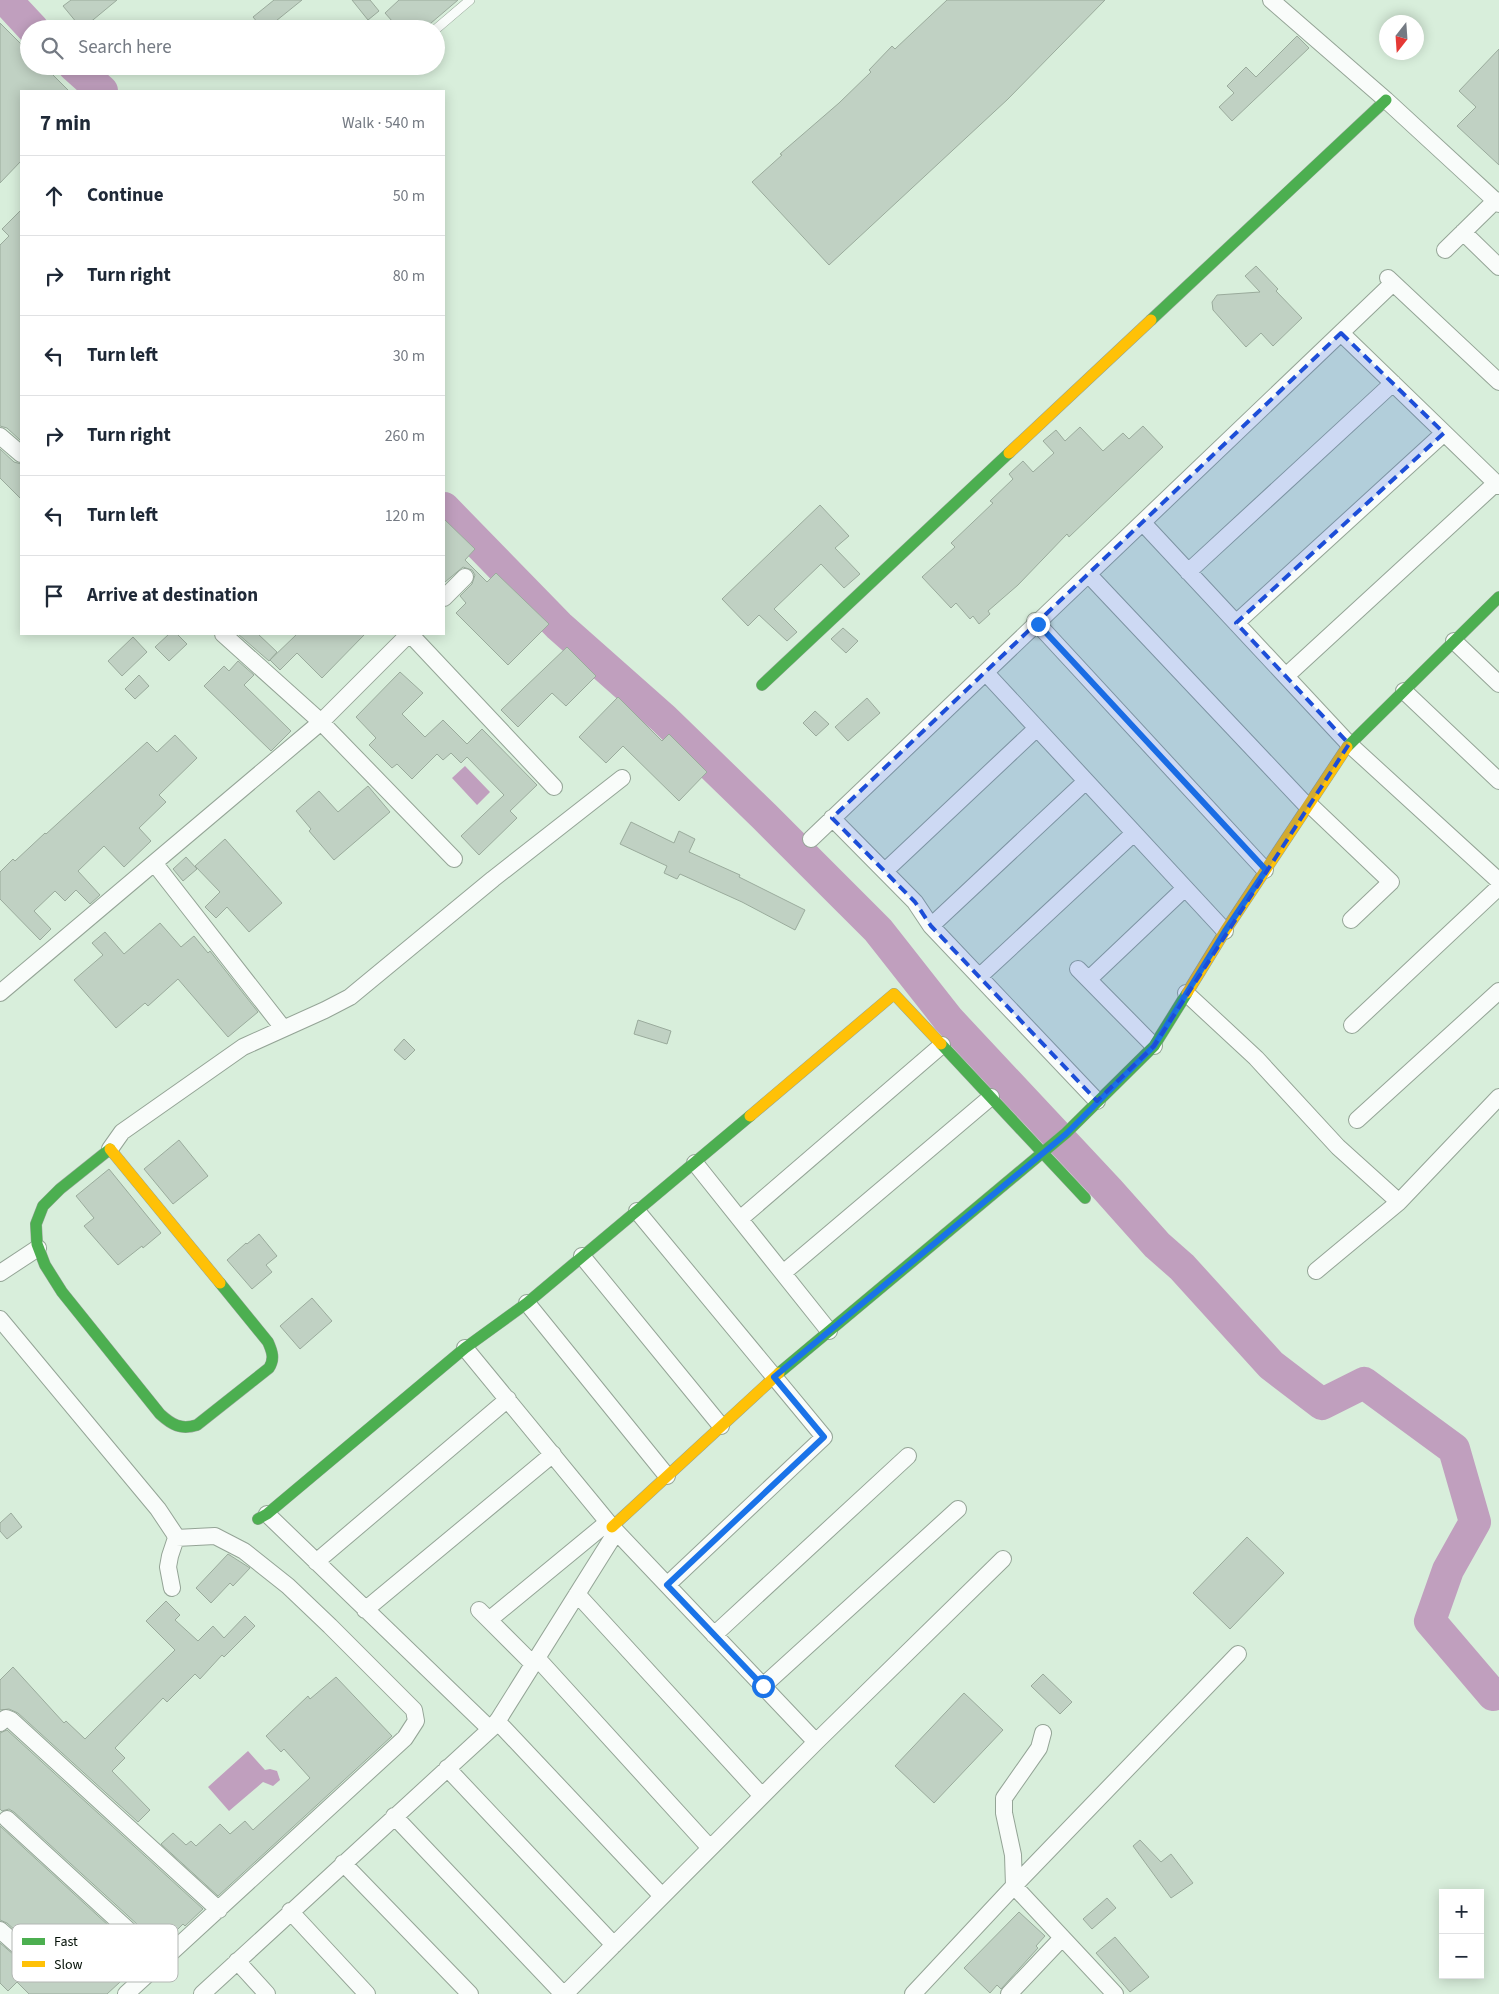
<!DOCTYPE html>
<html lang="en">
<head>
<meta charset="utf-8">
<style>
	body { margin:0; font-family:"Source Sans 3",sans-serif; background:#f2f2f3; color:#1f2937 }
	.controls { position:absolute; right:15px; bottom:15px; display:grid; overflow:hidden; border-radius:0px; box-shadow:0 2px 12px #0003 }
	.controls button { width:45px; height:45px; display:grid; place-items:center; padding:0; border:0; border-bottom:1px solid #e0e1e3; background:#fff; color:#1f2937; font:25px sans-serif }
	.compass { position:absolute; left:1379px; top:15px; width:45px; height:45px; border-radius:50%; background:#fff; box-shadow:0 2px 12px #0003; rotate:197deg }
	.stop { position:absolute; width:15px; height:15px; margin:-11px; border:4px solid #1a73e8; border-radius:50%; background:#fff }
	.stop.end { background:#1a73e8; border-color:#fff; box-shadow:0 1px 5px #0008 }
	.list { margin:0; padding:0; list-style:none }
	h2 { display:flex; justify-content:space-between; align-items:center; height:65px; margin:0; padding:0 20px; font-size:21px }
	h2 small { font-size:16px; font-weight:400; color:#747a83 }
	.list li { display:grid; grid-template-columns:32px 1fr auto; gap:15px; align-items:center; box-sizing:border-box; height:80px; padding:0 20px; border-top:1px solid #e0e1e3 }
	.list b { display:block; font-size:19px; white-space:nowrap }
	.list em { font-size:16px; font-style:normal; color:#747a83 }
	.icon { flex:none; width:28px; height:28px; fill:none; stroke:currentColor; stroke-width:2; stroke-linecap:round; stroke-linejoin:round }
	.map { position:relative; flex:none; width:1499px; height:1994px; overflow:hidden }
	.search { position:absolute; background:#fff; box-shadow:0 2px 12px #0003; left:20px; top:20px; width:425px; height:55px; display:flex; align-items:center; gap:12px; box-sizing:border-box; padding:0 18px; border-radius:28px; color:#747a83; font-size:19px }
	.panel { position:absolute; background:#fff; box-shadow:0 2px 12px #0003; left:20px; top:90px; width:425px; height:545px; border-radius:0px }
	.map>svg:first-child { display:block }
	.water { fill:#c09fbe }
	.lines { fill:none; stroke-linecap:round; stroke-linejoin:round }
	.river { stroke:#c09fbe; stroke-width:32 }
	.building { fill:#c0d1c3; stroke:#9aab9c }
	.lane-casing { stroke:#94a496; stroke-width:10 }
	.street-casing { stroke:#94a496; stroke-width:18 }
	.fast-casing { stroke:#94a496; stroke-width:12 }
	.slow-casing { stroke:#94a496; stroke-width:12 }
	.lane { stroke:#f9fcfa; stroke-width:9 }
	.street { stroke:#f9fcfa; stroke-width:16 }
	.fast { stroke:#4caf50; stroke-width:11 }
	.slow { stroke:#ffc107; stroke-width:11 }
	.route { stroke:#1a73e8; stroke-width:6 }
	.marked { fill:#1d4ed8; fill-opacity:0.2; stroke:#1d4ed8; stroke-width:4; stroke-dasharray:10 6; stroke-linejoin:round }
	.key { fill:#fff; stroke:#b3b7b4; stroke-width:1 }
	.key-label { font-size:14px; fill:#031006 }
</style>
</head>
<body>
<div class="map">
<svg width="1499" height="1994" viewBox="0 0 1499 1994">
	<rect width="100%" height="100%" fill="#d8eedb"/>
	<!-- water -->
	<path class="water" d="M 465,766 L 490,792 L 477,805 L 452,778 Z
		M 248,1751 L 265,1770 L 270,1769 L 277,1771 L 280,1780 L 273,1786 L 263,1782 L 229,1811 L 208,1787 Z"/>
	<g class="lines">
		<!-- river -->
		<path class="river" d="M 6,0 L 33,29
			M 74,66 L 102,91
			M 444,508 L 559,626 L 664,719 L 764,816 L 878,930 L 948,1019 L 1108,1190 L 1157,1245 L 1182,1267 L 1271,1365 L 1322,1404 L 1364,1383 L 1454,1449 L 1475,1522 L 1448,1570 L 1430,1621 L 1493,1695"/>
	</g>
	<!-- building -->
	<path class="building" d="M 71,0 L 117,0 L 82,29 L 63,6 Z
		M 274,0 L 302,0 L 266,29 L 263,29 L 253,17 Z
		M 352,0 L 370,0 L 379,11 L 368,20 Z
		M 399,0 L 458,0 L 424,29 L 399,29 L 385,13 Z
		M 947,0 L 1105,0 L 1008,99 L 829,265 L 752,182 L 782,155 L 780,154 L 839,103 L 871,72 L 869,70 L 892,46 L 895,49 Z
		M 0,23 L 29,52 L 29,66 L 44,66 L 69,91 L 21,91 L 21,161 L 0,183 Z
		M 1297,36 L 1309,48 L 1232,121 L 1219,107 L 1234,93 L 1227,86 L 1246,67 L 1256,77 Z
		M 1499,49 L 1499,165 L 1457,126 L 1476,107 L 1459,91 Z
		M 21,210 L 21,441 L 7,428 L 0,426 L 0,245 L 9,236 L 2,229 Z
		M 1256,266 L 1278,289 L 1276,291 L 1302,318 L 1273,346 L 1261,333 L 1246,347 L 1213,310 L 1212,302 L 1217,295 L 1260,292 L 1245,276 Z
		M 1143,426 L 1163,447 L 1069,537 L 1067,534 L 1018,585 L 988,611 L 990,614 L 979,624 L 973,616 L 970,619 L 956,603 L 951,608 L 922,577 L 955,547 L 951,543 L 993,503 L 990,501 L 1013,479 L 1009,474 L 1023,461 L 1033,472 L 1054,453 L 1043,441 L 1056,430 L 1065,441 L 1080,427 L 1103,451 L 1123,433 L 1129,439 Z
		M 0,449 L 14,462 L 21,464 L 21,499 L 0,478 Z
		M 820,505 L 849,536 L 835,548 L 860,574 L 844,588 L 821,564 L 774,609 L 797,632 L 787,641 L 759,615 L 748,626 L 722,599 Z
		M 444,519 L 475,549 L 465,560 L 487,582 L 496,573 L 549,624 L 508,665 L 456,613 L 466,603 L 460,596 L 472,584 L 475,575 L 472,570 L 463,567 L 445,582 L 444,581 Z
		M 843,628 L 858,641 L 846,653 L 831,639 Z
		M 169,634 L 177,634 L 187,644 L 169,661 L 155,647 Z
		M 238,634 L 258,634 L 277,652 L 269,661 Z
		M 297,634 L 365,634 L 322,678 L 297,653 L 280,670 L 270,660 Z
		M 133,637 L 147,652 L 122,676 L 108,661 Z
		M 567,647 L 596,676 L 566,706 L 552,693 L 518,727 L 501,710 Z
		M 238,661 L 254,675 L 244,685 L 291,731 L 271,751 L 204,686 L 224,666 L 229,671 Z
		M 400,672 L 423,693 L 402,714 L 425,737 L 443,720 L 467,744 L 482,729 L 537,785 L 510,811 L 517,818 L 479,855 L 461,836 L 504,795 L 467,757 L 461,763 L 451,753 L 443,760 L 437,754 L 412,779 L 397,764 L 392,768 L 369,745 L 376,738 L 356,717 Z
		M 139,675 L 149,686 L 135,699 L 125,689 Z
		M 618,697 L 662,741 L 669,734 L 707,772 L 679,801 L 623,746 L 606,763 L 579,737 Z
		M 867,698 L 880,713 L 848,741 L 835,727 Z
		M 815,711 L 829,724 L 816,736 L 803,723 Z
		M 175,735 L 197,758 L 159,795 L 166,802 L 139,828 L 151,841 L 124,867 L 104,846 L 78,871 L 100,895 L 90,904 L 76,890 L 65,901 L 55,891 L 34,911 L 51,929 L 40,940 L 0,899 L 0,872 L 13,859 L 15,861 L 45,833 L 46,834 L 147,742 L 157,752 Z
		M 368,786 L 390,812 L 334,860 L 309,831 L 311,829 L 296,811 L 319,791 L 338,812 Z
		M 631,822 L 674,843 L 679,831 L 695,839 L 689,852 L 740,875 L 739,877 L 805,910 L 795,930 L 742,902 L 680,874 L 677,879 L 664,873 L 667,866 L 620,844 Z
		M 225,839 L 282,903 L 249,932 L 227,907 L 216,918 L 205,907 L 220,892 L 195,866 Z
		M 186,857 L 197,869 L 183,881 L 173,869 Z
		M 160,923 L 181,947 L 194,936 L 208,953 L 210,951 L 258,1012 L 228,1037 L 178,979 L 148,1006 L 145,1003 L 116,1028 L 74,980 L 103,955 L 92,943 L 105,932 L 124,954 Z
		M 638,1020 L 671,1031 L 667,1044 L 634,1034 Z
		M 404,1039 L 415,1050 L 405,1060 L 394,1050 Z
		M 179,1140 L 208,1176 L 173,1204 L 144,1169 Z
		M 109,1169 L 161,1233 L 143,1248 L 142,1246 L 118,1265 L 84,1226 L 94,1218 L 76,1196 Z
		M 259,1234 L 277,1256 L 266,1265 L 272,1272 L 252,1289 L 227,1260 L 246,1243 L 247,1244 Z
		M 312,1298 L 332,1321 L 300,1349 L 280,1326 Z
		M 11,1513 L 22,1527 L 7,1539 L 0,1531 L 0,1523 Z
		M 1247,1537 L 1284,1573 L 1230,1629 L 1193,1593 Z
		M 228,1554 L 250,1568 L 233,1586 L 230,1583 L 211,1603 L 196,1588 Z
		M 166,1601 L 180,1615 L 175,1620 L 198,1641 L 213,1626 L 224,1638 L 245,1616 L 255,1626 L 224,1657 L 222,1655 L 200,1679 L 195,1674 L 167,1702 L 163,1698 L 115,1748 L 125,1758 L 112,1771 L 150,1810 L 138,1822 L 18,1713 L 9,1709 L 0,1710 L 0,1680 L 13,1667 L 64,1723 L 66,1721 L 85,1739 L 175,1650 L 146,1621 Z
		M 1043,1674 L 1072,1702 L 1060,1714 L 1031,1686 Z
		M 336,1677 L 392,1736 L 218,1896 L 161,1844 L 173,1833 L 186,1845 L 191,1841 L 196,1846 L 220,1824 L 230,1834 L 245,1821 L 253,1830 L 310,1778 L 284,1749 L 281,1752 L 266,1736 L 308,1696 L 310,1699 Z
		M 964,1693 L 1003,1730 L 934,1803 L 895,1766 Z
		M 7,1730 L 203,1909 L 185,1926 L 183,1924 L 161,1946 L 14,1812 L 9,1809 L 2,1811 L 0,1809 L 0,1733 Z
		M 0,1826 L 145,1959 L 107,1994 L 29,1994 L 17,1982 L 8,1991 L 0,1983 L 0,1943 L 34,1972 L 43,1969 L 46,1964 L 43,1955 L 7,1923 L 0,1920 Z
		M 1140,1840 L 1161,1862 L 1171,1854 L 1193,1883 L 1171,1898 L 1133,1846 Z
		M 1107,1898 L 1116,1908 L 1092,1929 L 1083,1919 Z
		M 1019,1912 L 1045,1936 L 1036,1946 L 1038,1948 L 1001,1989 L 997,1985 L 990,1993 L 964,1968 Z
		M 1115,1937 L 1149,1977 L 1130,1992 L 1096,1953 Z"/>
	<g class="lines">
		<defs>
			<path id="lane" d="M 436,29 L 470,0"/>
			<path id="street" d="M 1271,0 L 1386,100 L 1499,204
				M 1463,232 L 1499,267
				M 1445,250 L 1496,200
				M 1388,278 L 1499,382
				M 1341,333 L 1499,486
				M 0,436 L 21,454
				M 1143,523 L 1349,744 L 1499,881
				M 1188,572 L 1393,383
				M 1089,575 L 1308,807
				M 444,598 L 465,577
				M 1035,621 L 1265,870
				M 1236,623 L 1444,433
				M 223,634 L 321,722 L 454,859
				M 410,634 L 554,787
				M 1454,641 L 1499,684
				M 986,673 L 1225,931
				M 1286,676 L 1496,483
				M 1404,691 L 1499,781
				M 1309,804 L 1391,882 L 1351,920
				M 832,818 L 915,902 L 931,926 L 1097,1101
				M 811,839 L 1393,283
				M 155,864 L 283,1028
				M 885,871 L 1037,728
				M 931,926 L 1086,781
				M 1078,969 L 1154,1046
				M 980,976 L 1134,833
				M 1089,979 L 1185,888
				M 0,993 L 321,722 L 409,634
				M 1186,993 L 1256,1058 L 1338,1147 L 1399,1202
				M 1352,1025 L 1499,887
				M 1357,1120 L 1499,991
				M 110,1149 L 122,1132 L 243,1047 L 325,1010 L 350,997 L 493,879 L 622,778
				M 695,1163 L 829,1331
				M 637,1211 L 824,1437 L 667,1585
				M 740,1219 L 942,1045
				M 582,1256 L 721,1426
				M 1316,1271 L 1399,1202 L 1499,1097
				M 0,1273 L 38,1248
				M 783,1273 L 991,1097
				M 527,1303 L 667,1476
				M 0,1319 L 158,1509 L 174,1533 L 176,1538 L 170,1556 L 168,1567 L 172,1588
				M 465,1348 L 612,1527 L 816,1742
				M 267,1514 L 490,1729
				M 316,1562 L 508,1399
				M 577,1594 L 762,1796
				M 365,1610 L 553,1454
				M 479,1610 L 533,1664
				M 489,1620 L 608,1522
				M 714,1635 L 908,1456
				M 537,1658 L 710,1848
				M 763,1686 L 958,1509
				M 497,1721 L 662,1896
				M 0,1723 L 6,1718 L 11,1720 L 219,1910
				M 447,1768 L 614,1945
				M 394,1816 L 563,1994
				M 7,1819 L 162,1961
				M 343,1863 L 470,1994
				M 290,1911 L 367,1994
				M 0,1930 L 36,1962
				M 237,1961 L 267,1994
				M 126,1994 L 405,1738 L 416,1721 L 414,1710 L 330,1626 L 288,1586 L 244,1551 L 215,1536 L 176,1538
				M 202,1994 L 495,1725 L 616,1532
				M 565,1994 L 816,1742 L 1003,1559
				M 913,1994 L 1014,1886 L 1013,1855 L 1004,1813 L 1004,1798 L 1039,1748 L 1043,1733
				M 1009,1994 L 1062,1938
				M 1115,1994 L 1014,1886 L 1238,1654"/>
			<path id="fast" d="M 1151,320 L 1386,100
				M 762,685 L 1009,453
				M 1347,747 L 1499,597
				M 941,1044 L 1085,1198
				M 110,1149 L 60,1189 L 43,1206 L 36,1224 L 37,1244 L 45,1265 L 62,1292 L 160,1414 C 172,1425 181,1430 197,1425 L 269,1368 C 275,1359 272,1351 268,1342 L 220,1283
				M 779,1373 L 1066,1133 L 1154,1046 L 1187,993
				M 258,1519 L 267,1514 L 465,1348 L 527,1303 L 750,1116"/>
			<path id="slow" d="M 1009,453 L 1151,320
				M 1187,993 L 1225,931 L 1347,747
				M 750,1116 L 894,994 L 941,1044
				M 110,1149 L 220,1283
				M 612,1527 L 779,1373"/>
		</defs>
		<!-- lane casing -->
		<use href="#lane" class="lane-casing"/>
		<!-- street casing -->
		<use href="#street" class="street-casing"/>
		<!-- fast casing -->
		<use href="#fast" class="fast-casing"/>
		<!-- slow casing -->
		<use href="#slow" class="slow-casing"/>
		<!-- lane -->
		<use href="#lane" class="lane"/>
		<!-- street -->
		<use href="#street" class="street"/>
		<!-- fast -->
		<use href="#fast" class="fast"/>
		<!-- slow -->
		<use href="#slow" class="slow"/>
	</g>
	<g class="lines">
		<!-- route -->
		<path class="route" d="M 763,1686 L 667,1585 L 824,1437 L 774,1377 L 1066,1134 L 1154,1046 L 1225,931 L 1266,870 L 1038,624"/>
	</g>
	<!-- marked area -->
	<path class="marked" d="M 1341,333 L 1444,433 L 1236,623 L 1349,744 L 1154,1046 L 1097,1101 L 931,926 L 915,902 L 832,818 Z"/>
	<!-- legend -->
	<rect x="12" y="1924" width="166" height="58" rx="8" class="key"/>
	<rect x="22" y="1938" width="23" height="7" fill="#4caf50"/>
	<rect x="22" y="1961" width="23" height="6" fill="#ffc107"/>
	<g class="key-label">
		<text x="54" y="1946">Fast</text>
		<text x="54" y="1969">Slow</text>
	</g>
</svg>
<div class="controls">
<button>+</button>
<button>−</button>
</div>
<svg class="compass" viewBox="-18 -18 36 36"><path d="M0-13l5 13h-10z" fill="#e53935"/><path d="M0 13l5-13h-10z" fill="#747a83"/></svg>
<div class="stop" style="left:763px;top:1686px"></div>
<div class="stop end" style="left:1038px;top:624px"></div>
<div class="search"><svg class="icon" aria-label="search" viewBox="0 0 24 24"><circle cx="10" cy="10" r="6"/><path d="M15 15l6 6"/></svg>Search here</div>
<section class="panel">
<h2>7 min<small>Walk · 540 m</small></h2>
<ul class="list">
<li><svg class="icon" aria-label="ahead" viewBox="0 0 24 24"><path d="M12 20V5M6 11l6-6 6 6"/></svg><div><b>Continue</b></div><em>50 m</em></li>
<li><svg class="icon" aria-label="right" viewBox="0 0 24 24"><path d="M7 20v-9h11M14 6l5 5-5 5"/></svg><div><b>Turn right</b></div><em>80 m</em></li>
<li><svg class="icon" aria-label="left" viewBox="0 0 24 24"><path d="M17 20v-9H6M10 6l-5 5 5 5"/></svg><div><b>Turn left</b></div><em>30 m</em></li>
<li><svg class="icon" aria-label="right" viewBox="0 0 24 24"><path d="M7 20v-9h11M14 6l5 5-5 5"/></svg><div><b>Turn right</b></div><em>260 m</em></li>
<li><svg class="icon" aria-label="left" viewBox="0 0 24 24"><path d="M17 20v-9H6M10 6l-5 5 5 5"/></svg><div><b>Turn left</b></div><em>120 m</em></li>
<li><svg class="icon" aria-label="arrive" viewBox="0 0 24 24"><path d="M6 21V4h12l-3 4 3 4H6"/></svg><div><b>Arrive at destination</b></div></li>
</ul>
</section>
</div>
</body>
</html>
